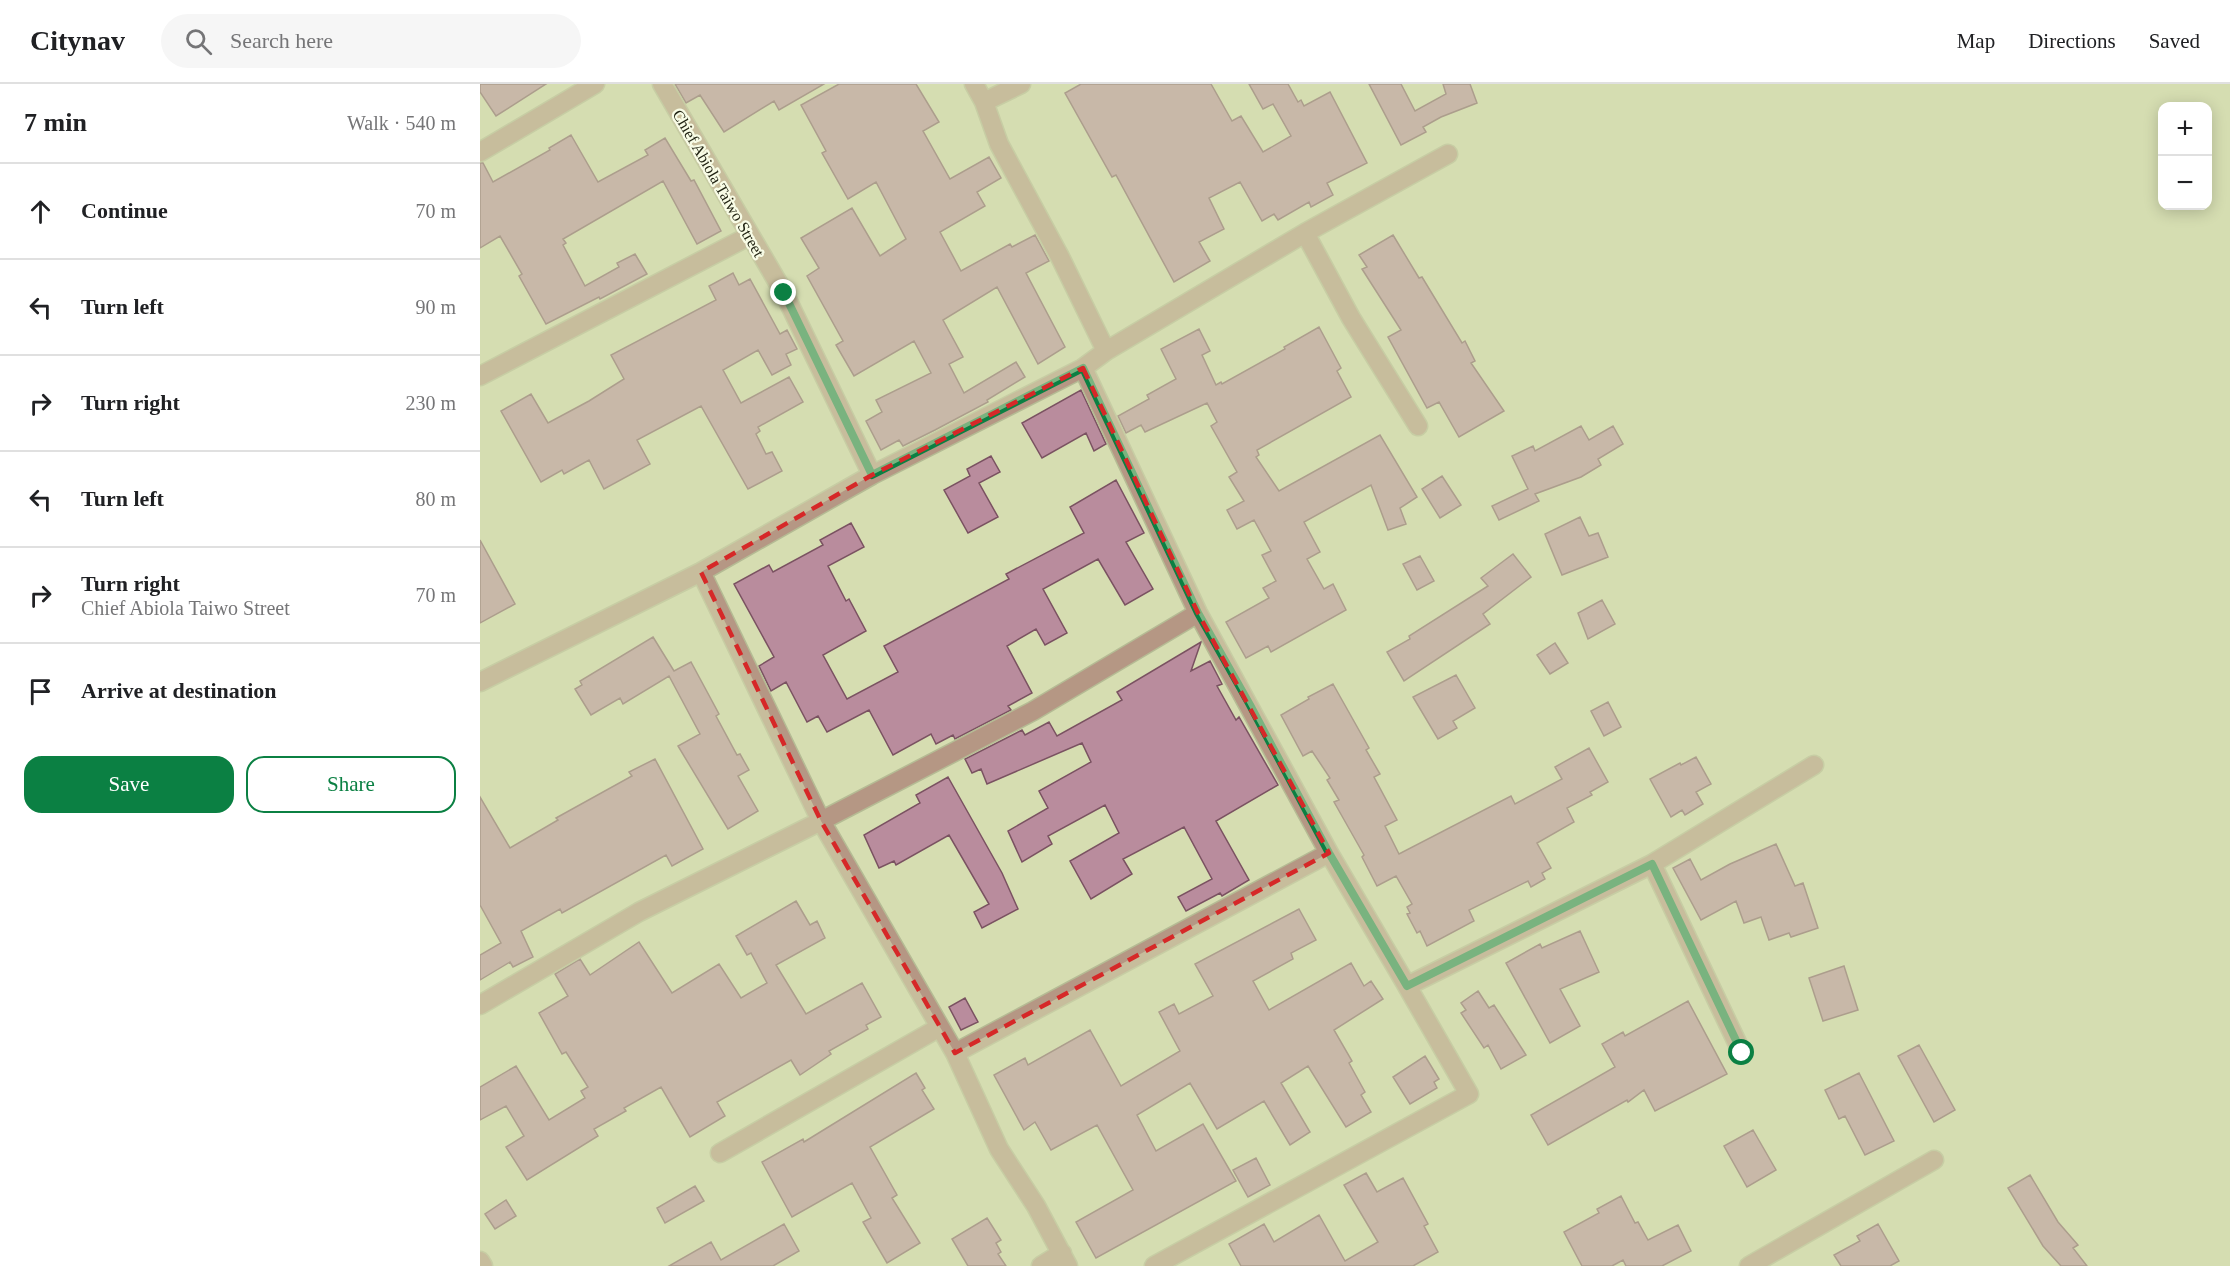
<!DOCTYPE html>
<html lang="en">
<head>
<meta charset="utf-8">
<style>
	body { margin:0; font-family:Georgia,serif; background:#f6f6f6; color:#202124 }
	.controls { position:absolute; right:18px; top:18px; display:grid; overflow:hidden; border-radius:12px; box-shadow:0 3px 15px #0003 }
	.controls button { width:54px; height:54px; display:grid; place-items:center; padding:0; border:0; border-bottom:2px solid #e0e0e0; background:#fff; color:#202124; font:30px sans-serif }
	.stop { position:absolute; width:18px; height:18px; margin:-14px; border:4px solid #0b8043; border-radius:50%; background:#fff }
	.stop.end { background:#0b8043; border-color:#fff; box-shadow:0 2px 6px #0008 }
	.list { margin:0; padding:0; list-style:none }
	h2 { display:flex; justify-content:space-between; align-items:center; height:78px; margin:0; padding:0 24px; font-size:26px }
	h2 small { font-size:20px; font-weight:400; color:#757577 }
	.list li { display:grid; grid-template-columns:39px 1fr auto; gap:18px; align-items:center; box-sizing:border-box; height:96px; padding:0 24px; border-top:2px solid #e0e0e0 }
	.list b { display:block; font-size:22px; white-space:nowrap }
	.list p { margin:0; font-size:20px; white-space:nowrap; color:#757577 }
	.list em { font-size:20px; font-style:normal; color:#757577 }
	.actions { display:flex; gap:12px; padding:18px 24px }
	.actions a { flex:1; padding:14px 0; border:2px solid #0b8043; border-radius:18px; text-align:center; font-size:21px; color:#0b8043 }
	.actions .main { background:#0b8043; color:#fff }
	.icon { flex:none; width:33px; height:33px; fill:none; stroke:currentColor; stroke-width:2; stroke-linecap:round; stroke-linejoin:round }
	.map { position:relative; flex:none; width:1750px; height:1182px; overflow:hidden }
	header { display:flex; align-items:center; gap:36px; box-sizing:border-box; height:84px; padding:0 30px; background:#fff; border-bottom:2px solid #e0e0e0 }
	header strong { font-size:28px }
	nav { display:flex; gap:33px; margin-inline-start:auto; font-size:21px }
	.search { width:420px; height:54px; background:#f6f6f6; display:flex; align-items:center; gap:15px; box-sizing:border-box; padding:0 21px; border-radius:33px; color:#757577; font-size:22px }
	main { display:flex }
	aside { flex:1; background:#fff }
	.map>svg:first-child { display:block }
	.building { fill:#b98c9d; stroke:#7a5261; stroke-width:1.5 }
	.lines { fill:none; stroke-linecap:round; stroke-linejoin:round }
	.minor-casing { stroke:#b5bb94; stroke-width:21 }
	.tertiary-casing { stroke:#b5bb94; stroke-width:21 }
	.minor { stroke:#b59784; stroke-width:18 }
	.tertiary { stroke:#b59784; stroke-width:18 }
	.route { stroke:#0b8043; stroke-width:8 }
	.marked { fill:none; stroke:#d62828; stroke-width:4.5; stroke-dasharray:12 8; stroke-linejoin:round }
	.labels { text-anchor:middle; stroke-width:4.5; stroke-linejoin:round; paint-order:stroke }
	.street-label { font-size:16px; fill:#1f2111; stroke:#f8fce6 }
</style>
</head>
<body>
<header>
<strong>Citynav</strong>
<div class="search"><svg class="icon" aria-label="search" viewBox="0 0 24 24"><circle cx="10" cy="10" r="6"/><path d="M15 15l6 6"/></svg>Search here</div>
<nav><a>Map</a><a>Directions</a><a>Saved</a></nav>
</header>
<main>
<aside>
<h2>7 min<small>Walk · 540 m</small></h2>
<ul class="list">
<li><svg class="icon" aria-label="ahead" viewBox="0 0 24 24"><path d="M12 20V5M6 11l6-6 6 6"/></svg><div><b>Continue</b></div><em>70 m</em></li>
<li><svg class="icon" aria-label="left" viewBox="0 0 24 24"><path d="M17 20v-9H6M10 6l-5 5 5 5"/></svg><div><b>Turn left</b></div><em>90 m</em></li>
<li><svg class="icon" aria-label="right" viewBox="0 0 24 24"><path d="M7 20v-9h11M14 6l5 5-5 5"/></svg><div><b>Turn right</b></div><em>230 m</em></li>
<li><svg class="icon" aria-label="left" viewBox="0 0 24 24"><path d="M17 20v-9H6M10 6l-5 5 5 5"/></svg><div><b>Turn left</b></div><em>80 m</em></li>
<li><svg class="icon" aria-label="right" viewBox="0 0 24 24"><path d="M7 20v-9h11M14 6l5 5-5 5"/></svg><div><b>Turn right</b><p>Chief Abiola Taiwo Street</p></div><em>70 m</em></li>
<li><svg class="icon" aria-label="arrive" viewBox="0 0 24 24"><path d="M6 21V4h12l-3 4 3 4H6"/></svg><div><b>Arrive at destination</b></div></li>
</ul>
<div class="actions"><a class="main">Save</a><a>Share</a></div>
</aside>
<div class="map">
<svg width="1750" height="1182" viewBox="0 0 1750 1182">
	<rect width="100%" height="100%" fill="#d6ddb1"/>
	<!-- building -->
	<path class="building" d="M 0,0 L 66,0 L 16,32 L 0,8 Z
		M 195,0 L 344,0 L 299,26 L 294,17 L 244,48 L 220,11 L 206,19 Z
		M 359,0 L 436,0 L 459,38 L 443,47 L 470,95 L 509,73 L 521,94 L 497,108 L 505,122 L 460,148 L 481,187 L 530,160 L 532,163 L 555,151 L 569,177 L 546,189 L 585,263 L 558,280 L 517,203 L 463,236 L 483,273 L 469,280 L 484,309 L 536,278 L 545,293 L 507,316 L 508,318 L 455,346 L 423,362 L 419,356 L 401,366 L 386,337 L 402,328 L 396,316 L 451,289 L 434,257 L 374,292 L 356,261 L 363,257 L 327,192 L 339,184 L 321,154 L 372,124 L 400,172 L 426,155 L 396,98 L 368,115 L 342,69 L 346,67 L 321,21 Z
		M 601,0 L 731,0 L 752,37 L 761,32 L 783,68 L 811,52 L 793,20 L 783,25 L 769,0 L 808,0 L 818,18 L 821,16 L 824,22 L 850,8 L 887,79 L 847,99 L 853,111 L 831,123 L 829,118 L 798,136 L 794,130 L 782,137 L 760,98 L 729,114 L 744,145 L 719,158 L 730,177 L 694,198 L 636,91 L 632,93 L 585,9 Z
		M 889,0 L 921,0 L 935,27 L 966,10 L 963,0 L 990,0 L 997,19 L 961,33 L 943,43 L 946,48 L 921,61 Z
		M 91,51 L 118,98 L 168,71 L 165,66 L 185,54 L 211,97 L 214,96 L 241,147 L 217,160 L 183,97 L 83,155 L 86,159 L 83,161 L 105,202 L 139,183 L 137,179 L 155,170 L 167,190 L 120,215 L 119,213 L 66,240 L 39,192 L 42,190 L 20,152 L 0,164 L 0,79 L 3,79 L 13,98 L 70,66 L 69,64 Z
		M 913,151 L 939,194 L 942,193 L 982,259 L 985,257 L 995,277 L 991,279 L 1024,327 L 979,353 L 959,318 L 947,324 L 908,253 L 921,246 L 882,185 L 887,183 L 879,171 Z
		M 253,189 L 259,201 L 270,195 L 300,250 L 307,246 L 317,265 L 306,270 L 311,281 L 292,291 L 278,266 L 243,286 L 261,319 L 309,293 L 323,318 L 278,343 L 280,347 L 276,350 L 286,370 L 292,368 L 302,387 L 268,405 L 221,322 L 157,356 L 170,380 L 124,405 L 109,376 L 84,390 L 82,386 L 61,398 L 21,327 L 51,310 L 68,339 L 109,317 L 144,295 L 131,271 L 236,216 L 229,202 Z
		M 839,243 L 861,284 L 857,287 L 871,313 L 777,366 L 779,371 L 776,373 L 799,407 L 900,351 L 937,413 L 920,424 L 926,440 L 908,446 L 891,401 L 824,438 L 840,468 L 827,475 L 844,505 L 853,500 L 866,526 L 791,568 L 788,562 L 766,574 L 746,538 L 789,514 L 783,504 L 796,497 L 782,471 L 791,467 L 774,436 L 757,445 L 747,426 L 764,417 L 749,393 L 757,388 L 731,342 L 737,338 L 727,319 L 665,348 L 661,341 L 646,349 L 638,332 L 669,315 L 667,311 L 696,295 L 681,265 L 719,245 L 730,267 L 722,271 L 736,301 L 741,298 L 742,300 L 805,265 L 804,263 Z
		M 601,306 L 626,360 L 614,367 L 606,349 L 562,374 L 542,339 Z
		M 1101,342 L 1109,356 L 1133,342 L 1143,360 L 1118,375 L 1121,381 L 1101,393 L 1055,410 L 1059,417 L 1019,436 L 1012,422 L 1048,405 L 1032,372 L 1053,362 L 1055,367 Z
		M 511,372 L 520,388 L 499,399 L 518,433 L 488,449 L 464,406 L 490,392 L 487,385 Z
		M 962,392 L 981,421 L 960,434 L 942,405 Z
		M 636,396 L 664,449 L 646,458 L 673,505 L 645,521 L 618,475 L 563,505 L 587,549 L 565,561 L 556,545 L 527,562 L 552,609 L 528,622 L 531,626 L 475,655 L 473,651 L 456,660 L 451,650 L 413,671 L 389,626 L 347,648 L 338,632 L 327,638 L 306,598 L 291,607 L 279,582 L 294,573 L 254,500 L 289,481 L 293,488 L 343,461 L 340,456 L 371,439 L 384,463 L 348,482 L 366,517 L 369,515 L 386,547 L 343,571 L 367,615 L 418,588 L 404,562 L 529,495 L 526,490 L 604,449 L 590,423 Z
		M 1100,433 L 1109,452 L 1118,449 L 1128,473 L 1082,491 L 1065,450 Z
		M 0,456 L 35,520 L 0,539 Z
		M 1033,470 L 1051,493 L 1003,530 L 1010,540 L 924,597 L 907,568 L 930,555 L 929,552 L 1008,502 L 1001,494 Z
		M 940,472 L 954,497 L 937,506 L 923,480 Z
		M 1122,516 L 1135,540 L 1108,555 L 1098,529 Z
		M 173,553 L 194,587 L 211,578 L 239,630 L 236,632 L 257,671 L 260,670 L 269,686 L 258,692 L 278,727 L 248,745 L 198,662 L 220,650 L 189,592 L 143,620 L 140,614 L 111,631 L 95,605 L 102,601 L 100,597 Z
		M 721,558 L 711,587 L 730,577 L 742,600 L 737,602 L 756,636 L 759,633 L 798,701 L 736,737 L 769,796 L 742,812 L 740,809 L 706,827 L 698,813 L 732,795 L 704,743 L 643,775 L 652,790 L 611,815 L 590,777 L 639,749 L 625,721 L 568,752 L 572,760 L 542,778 L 528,747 L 568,724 L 559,707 L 611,678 L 602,659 L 507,700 L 501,685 L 492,689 L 485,675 L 542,646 L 545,651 L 569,638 L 577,652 L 642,616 L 637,608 Z
		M 1075,559 L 1088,579 L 1070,590 L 1057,571 Z
		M 976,591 L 995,624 L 973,637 L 977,644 L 958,655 L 933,613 Z
		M 853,600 L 889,664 L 886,666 L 900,690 L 894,693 L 917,736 L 905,742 L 919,770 L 1031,712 L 1035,720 L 1082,695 L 1075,683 L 1109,664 L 1128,698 L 1110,708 L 1112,711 L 1087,724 L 1094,738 L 1057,759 L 1071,784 L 1062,789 L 1065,795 L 1051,803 L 1048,797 L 989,826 L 994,837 L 947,862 L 940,847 L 937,849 L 927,830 L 930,829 L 927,823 L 932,820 L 916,792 L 897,802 L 882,773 L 884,771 L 854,718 L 859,716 L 847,696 L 850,694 L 832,667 L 823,672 L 801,631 L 829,615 L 828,613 Z
		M 1128,618 L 1141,643 L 1124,652 L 1111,627 Z
		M 1216,673 L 1231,700 L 1216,708 L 1223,720 L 1205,731 L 1202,726 L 1191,733 L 1170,695 L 1200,679 L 1201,681 Z
		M 175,675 L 223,765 L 192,782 L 186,771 L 82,829 L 80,825 L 41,847 L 53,873 L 33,883 L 30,878 L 0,896 L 0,871 L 21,859 L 0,821 L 0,713 L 30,764 L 78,736 L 76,734 L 152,692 L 149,688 Z
		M 468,693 L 522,789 L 538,825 L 502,844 L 494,828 L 509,820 L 469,751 L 416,781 L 414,777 L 399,784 L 384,751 L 440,719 L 436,711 Z
		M 1296,760 L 1315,802 L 1323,799 L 1338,844 L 1311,853 L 1309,849 L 1289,856 L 1281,833 L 1264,839 L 1256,817 L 1221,836 L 1193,784 L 1210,775 L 1221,796 L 1250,780 Z
		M 316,817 L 330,841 L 337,837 L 345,854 L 296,881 L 326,930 L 382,899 L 401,933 L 386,941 L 388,945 L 349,967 L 351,970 L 320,991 L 311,976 L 237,1018 L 245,1032 L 210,1053 L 181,1003 L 144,1024 L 146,1027 L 114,1045 L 118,1052 L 47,1096 L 26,1063 L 44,1052 L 26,1022 L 0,1036 L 0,1003 L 36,982 L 69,1036 L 105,1014 L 101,1007 L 108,1003 L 86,968 L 82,970 L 59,929 L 88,912 L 75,890 L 100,875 L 110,891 L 159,858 L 192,909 L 239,880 L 261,914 L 287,899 L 271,869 L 267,871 L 256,852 Z
		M 819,825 L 836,856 L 811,869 L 813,875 L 773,897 L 789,926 L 871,879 L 884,902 L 891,897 L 903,915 L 854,946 L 872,977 L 869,979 L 885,1008 L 881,1011 L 891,1028 L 866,1043 L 828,982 L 801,999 L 830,1048 L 810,1061 L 784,1017 L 737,1045 L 710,999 L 657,1031 L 676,1067 L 723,1040 L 756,1097 L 616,1174 L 596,1138 L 653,1106 L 617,1041 L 571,1066 L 555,1038 L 544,1046 L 514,991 L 545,974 L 548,981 L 610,946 L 641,1002 L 700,967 L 679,928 L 694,920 L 699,930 L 733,912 L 715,880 Z
		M 1100,847 L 1119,888 L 1080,905 L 1100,942 L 1070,959 L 1026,879 L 1060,860 L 1062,864 Z
		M 1364,882 L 1378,926 L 1343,937 L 1329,894 Z
		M 998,907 L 1009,924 L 1014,921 L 1046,971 L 1021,985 L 1008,961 L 1004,964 L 981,929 L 986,926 L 981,919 Z
		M 485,914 L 498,938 L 481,946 L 469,923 Z
		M 1208,917 L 1247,990 L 1175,1027 L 1164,1006 L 1148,1018 L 1147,1016 L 1068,1061 L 1051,1031 L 1135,983 L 1122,960 L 1143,948 L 1145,952 Z
		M 1439,961 L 1475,1026 L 1454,1038 L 1418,972 Z
		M 945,972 L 959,995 L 954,998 L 957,1004 L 930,1020 L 913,993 Z
		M 436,989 L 445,1004 L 442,1006 L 454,1025 L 390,1063 L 417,1111 L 412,1114 L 440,1159 L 407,1179 L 383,1138 L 391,1134 L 372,1099 L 312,1133 L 282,1078 L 323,1055 L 324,1058 Z
		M 1379,989 L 1414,1057 L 1385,1071 L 1365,1032 L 1359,1035 L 1345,1006 Z
		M 1273,1046 L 1296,1086 L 1267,1103 L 1244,1062 Z
		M 776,1074 L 790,1101 L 768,1113 L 753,1086 Z
		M 886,1089 L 897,1108 L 923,1094 L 948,1140 L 944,1142 L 958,1168 L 933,1182 L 761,1182 L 749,1160 L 784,1140 L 794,1158 L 839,1131 L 865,1177 L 898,1158 L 864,1101 Z
		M 1550,1091 L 1578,1138 L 1598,1161 L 1593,1164 L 1607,1182 L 1581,1182 L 1563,1162 L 1528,1104 Z
		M 215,1102 L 224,1117 L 185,1139 L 177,1124 Z
		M 1141,1112 L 1155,1139 L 1158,1138 L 1168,1156 L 1198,1141 L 1211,1167 L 1182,1182 L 1146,1182 L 1143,1176 L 1132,1182 L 1102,1182 L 1084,1148 L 1119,1129 L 1117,1125 Z
		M 26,1116 L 36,1132 L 15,1145 L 5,1130 Z
		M 507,1134 L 521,1156 L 516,1159 L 521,1168 L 518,1170 L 526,1182 L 488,1182 L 472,1155 Z
		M 304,1140 L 319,1167 L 293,1182 L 189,1182 L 231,1158 L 241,1176 Z
		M 1398,1140 L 1419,1177 L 1410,1182 L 1361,1182 L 1354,1171 L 1380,1157 L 1377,1152 Z"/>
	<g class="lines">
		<defs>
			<path id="minor" d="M 182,0 L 304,209 L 392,391
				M 494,0 L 504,18 L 519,60 L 580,173 L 626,267
				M 504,18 L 541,0
				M 0,68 L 115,0
				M 825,149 L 871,234 L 938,342
				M 603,284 L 718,529 L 849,769 L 927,902 L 1172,780 L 1334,681
				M 0,292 L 269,152
				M 221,488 L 341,737 L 475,969 L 519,1065 L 556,1122 L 588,1182
				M 0,598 L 221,488 L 392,391 L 603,284 L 626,267 L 825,149 L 968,70
				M 1172,780 L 1262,969
				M 0,921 L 159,828 L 341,737 L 553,627 L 718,529
				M 475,969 L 849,769
				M 240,1069 L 460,943
				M 561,1182 L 582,1169
				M 674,1182 L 989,1010 L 927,902
				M 1269,1182 L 1454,1076"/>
			<path id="tertiary" d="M 0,1177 L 3,1182"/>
		</defs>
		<!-- minor casing -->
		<use href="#minor" class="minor-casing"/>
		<!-- tertiary casing -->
		<use href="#tertiary" class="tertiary-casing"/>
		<!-- minor -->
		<use href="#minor" class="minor"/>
		<!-- tertiary -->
		<use href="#tertiary" class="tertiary"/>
	</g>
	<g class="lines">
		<!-- route -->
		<path class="route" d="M 304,209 L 392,391 L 603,284 L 718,529 L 770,621 L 849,769 L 927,902 L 1172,780 L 1262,969"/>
	</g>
	<!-- marked area -->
	<path d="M0 0H1750V1182H0ZM 603,284 L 718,529 L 849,769 L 475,969 L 341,737 L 221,488 L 392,391 Z" fill="#d6ddb1" fill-opacity=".55" fill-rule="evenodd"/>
	<path class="marked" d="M 603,284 L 718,529 L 849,769 L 475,969 L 341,737 L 221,488 L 392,391 Z"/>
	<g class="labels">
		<!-- street labels -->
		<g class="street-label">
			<text transform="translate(239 99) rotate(60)" y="6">Chief Abiola Taiwo Street</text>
		</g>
	</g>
</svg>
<div class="controls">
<button>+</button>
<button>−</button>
</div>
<div class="stop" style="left:1262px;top:969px"></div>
<div class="stop end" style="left:304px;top:209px"></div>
</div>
</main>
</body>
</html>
